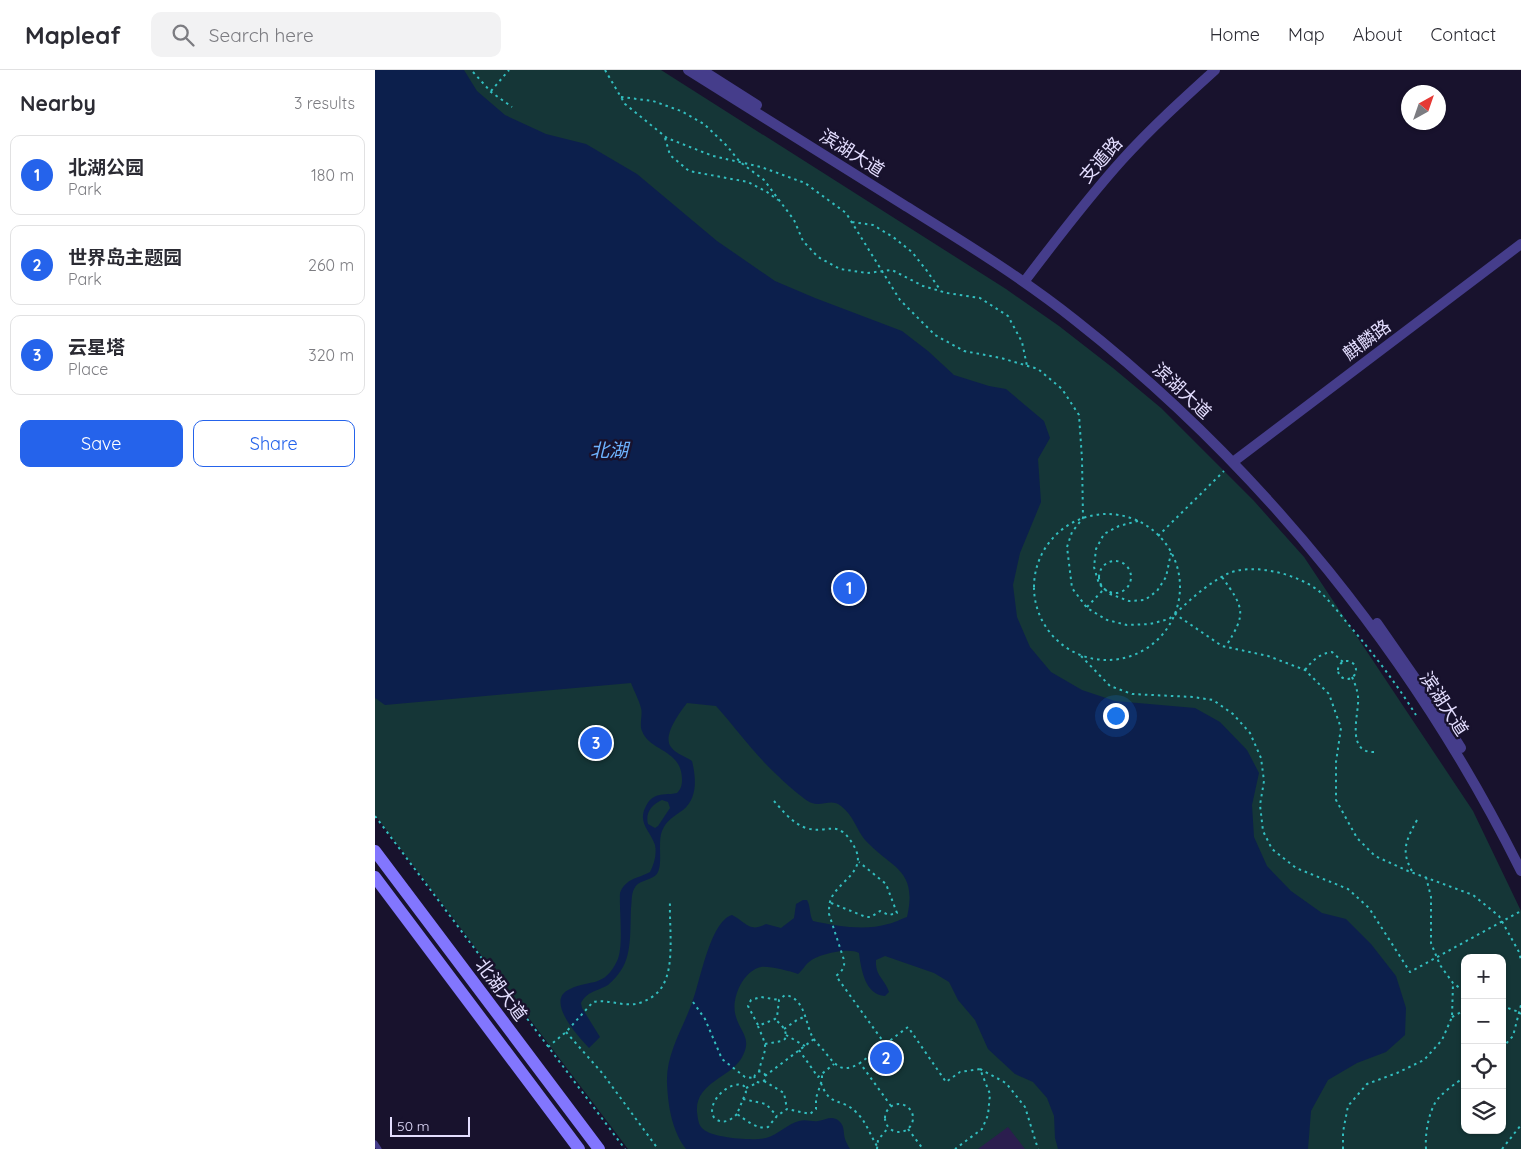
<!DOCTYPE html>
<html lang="en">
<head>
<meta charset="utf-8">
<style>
	body { margin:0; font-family:Quicksand,"Noto Sans SC",sans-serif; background:#f2f2f3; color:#2b2b33 }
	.controls { position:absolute; right:15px; bottom:15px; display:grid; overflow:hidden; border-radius:10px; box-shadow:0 1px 4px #0004 }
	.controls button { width:45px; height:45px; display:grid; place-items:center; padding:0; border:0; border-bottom:1px solid #e1e1e2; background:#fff; color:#2b2b33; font:25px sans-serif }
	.compass { position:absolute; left:1026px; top:15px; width:45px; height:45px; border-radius:50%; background:#fff; box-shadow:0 1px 4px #0004; rotate:40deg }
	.scale { position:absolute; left:15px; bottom:12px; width:80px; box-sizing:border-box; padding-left:5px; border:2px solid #e4deff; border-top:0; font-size:14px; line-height:18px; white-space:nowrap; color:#e4deff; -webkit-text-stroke:4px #18122d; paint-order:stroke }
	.you { position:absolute; left:740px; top:645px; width:18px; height:18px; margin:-12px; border:4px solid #fff; border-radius:50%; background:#1a73e8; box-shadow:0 0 0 8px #1a73e833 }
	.badge { display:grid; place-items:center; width:32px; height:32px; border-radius:50%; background:#2563eb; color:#fff; font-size:16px; font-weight:700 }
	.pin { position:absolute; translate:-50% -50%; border:2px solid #fff; box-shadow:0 1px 5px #0006 }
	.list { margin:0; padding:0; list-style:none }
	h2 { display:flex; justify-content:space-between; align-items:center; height:65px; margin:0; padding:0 20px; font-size:21px }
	h2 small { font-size:16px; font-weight:400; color:#7c7c81 }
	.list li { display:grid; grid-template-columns:32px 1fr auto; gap:15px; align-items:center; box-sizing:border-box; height:80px; margin:0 10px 10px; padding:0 10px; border:1px solid #e1e1e2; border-radius:10px }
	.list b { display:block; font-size:19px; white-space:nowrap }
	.list p { margin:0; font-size:16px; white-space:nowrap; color:#7c7c81 }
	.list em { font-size:16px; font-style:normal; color:#7c7c81 }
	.actions { display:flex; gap:10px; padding:15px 20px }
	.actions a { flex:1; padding:11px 0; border:1px solid #2563eb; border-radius:10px; text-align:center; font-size:18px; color:#2563eb }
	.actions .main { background:#2563eb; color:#fff }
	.icon { flex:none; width:28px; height:28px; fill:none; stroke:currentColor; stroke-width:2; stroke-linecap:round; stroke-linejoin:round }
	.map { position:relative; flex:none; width:1146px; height:1079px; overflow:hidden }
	header { display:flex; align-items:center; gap:30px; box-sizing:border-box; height:70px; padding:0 25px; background:#fff; border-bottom:1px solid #e1e1e2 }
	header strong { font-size:24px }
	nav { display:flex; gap:28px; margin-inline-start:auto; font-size:18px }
	.search { width:350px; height:45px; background:#f2f2f3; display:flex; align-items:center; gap:12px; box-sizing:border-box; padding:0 18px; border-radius:10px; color:#7c7c81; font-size:19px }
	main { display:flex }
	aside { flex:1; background:#fff }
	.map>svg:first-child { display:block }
	.green { fill:#153637; fill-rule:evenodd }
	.water { fill:#0c1f4c; fill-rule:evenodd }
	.building { fill:#2b1e4e }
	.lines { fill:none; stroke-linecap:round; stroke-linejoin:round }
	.path { stroke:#32bebf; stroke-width:2; stroke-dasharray:2.5 4; stroke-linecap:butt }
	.lane { stroke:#453d8b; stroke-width:5 }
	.street { stroke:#453d8b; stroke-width:10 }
	.secondary { stroke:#8276fe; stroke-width:12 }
	.labels { text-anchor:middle; stroke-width:5; stroke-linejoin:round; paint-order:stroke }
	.street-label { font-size:18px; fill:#e4deff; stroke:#18122d }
	.water-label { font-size:19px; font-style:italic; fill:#6db2fe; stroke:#18122d }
</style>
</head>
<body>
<header>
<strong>Mapleaf</strong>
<div class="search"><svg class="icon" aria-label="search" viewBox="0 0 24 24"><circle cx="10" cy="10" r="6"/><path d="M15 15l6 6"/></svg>Search here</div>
<nav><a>Home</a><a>Map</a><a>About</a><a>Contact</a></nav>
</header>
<main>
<aside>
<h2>Nearby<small>3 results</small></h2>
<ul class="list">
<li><span class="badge">1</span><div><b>北湖公园</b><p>Park</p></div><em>180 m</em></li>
<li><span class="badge">2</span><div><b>世界岛主题园</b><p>Park</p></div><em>260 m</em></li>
<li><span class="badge">3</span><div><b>云星塔</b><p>Place</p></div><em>320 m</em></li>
</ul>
<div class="actions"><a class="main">Save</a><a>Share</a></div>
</aside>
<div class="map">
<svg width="1146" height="1079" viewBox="0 0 1146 1079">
	<rect width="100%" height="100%" fill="#18122d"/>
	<!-- green -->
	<path class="green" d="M 0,0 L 286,0 L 631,219 L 684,256 L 738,298 L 786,338 L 879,431 L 929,487 L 1098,741 L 1146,841 L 1146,1079 L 253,1079 L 0,745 ZM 1090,888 L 1127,888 L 1127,1060 L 1090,1060 Z"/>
	<!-- water -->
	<path class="water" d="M 0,0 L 89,0 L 102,21 L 130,45 L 171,64 L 211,74 L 262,104 L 342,171 L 400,211 L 440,228 L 527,261 L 553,281 L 579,305 L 614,316 L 631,319 L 669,351 L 675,368 L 663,389 L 666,432 L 645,483 L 638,515 L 642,547 L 655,577 L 676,602 L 707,620 L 740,631 L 820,638 L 845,652 L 872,680 L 884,703 L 877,735 L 879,767 L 892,796 L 916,821 L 947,843 L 971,849 L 996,874 L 1021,906 L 1031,938 L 1030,965 L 1011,982 L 982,993 L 953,1010 L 936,1041 L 933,1079 L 683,1079 L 680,1068 L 679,1046 L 672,1028 L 658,1012 L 640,1004 L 613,979 L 600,950 L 583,930 L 574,912 L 559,903 L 510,886 L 501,890 C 500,906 510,909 514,922 L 510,926 C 490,925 486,899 484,883 C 474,877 443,884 434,892 C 430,895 428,900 423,904 C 414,901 395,896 386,897 C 368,901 357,927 360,943 C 364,963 379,967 366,989 C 354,1008 320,1013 322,1042 C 323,1048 323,1055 328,1059 C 337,1068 379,1071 391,1068 C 403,1065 412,1054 424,1051 C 431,1049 437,1052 443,1051 C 451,1050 457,1045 464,1051 C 470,1056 468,1062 470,1069 C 471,1072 473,1076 475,1079 L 311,1079 C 297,1061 293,1036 292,1013 C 291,984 307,960 317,933 C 325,913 335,851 357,845 C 371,852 374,863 391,854 L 406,858 L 419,848 L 421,834 L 428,830 L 432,830 C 436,837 434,844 438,851 C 461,856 490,861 513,854 C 519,853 526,849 532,847 C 543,799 517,799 490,770 C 481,759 479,746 466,736 C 456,728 447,737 437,733 C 430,731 408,711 402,705 C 381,686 360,657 341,636 L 312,633 C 305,642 287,666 296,677 C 301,684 310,686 317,691 C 321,707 323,728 308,740 C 299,746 291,751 287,761 C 282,773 289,797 281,805 C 274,811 263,810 259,819 C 256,825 257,832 256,838 C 255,857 257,881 248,897 C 244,904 239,910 233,915 C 223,921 212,921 206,933 L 207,938 L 225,967 L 214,978 C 203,966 169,930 195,919 C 216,909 229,918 242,891 C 249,878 244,839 245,823 C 251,808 262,809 275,802 C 279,794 282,785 280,775 C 275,760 262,753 271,736 C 273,732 275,729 279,727 C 286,723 294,725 302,723 C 306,719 307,715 307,710 C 307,679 275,682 267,661 C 264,654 268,645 266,638 C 264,630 259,621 256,613 L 10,635 L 0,628 ZM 287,730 L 293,732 L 295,738 L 283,756 L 280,758 L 273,754 C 270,743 277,734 287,730 Z"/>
	<!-- building -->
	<path class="building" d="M205 675a16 16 0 1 1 32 0a16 16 0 1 1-32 0Z
		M 633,1057 L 650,1079 L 603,1079 Z"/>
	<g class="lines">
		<!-- path -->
		<path class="path" d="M 230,0 L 250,34 L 292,68 L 338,86 L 386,97 L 430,113 L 471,143 L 525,230 L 560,265 L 589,281 L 626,288 L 663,299 L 687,319 L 704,345 L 707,389 L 708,448 L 697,462 L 692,477 L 697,518 L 712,538 L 732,550 L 752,555 L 775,554 L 794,549 L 800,544 L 847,576 L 893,586 L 930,600 L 954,624 L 966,658 L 961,692 L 961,730 L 982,768 L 1000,786 L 1033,801 L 1098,825 L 1124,846 L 1144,882 L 1146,890
			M 98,2 L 116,22 L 137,37
			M 116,21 L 134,0
			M 246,27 L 278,31 L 306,41 L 329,54 L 352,76 L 365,92 L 389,110 L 419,150 L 428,171 L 443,187 L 465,199 L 492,203 L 517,200 L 548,216 L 572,223 L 605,228 L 633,246 L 647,272 L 652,296
			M 290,68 L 295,85 L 314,101 L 373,112 L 392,122 L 403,130
			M 477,152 L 498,155 L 518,167 L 537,182 L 552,201 L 566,221
			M659 517a73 73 0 1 1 146 0a73 73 0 1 1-146 0Z
			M 763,451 L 744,456 L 729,464 L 721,479 L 719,497 L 724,514 L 735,524 L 754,531 L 770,530 L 782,521 L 791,507 L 796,483
			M 783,466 L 849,401
			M724 507a16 16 0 1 1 32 0a16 16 0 1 1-32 0Z
			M 847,507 C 869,538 872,543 851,576
			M 712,537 L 729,519
			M 800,544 C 816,529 832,514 852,504 C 877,492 924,504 945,522 C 955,531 964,543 973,554 C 998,583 1021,613 1041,645
			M 706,586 L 735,616 L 757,624 L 818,627 L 838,630 L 858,644 L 875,663 L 886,688 L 889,711 L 885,735 L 888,761 L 897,779 L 921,798 L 973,819 L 994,838 L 1035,902 L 1146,841
			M963 600a9 9 0 1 1 18 0a9 9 0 1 1-18 0Z
			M 930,600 C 938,590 944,584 957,582 L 968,592
			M 977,607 C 981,616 984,624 983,634 C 982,649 973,683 999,682
			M 399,731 C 408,741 417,753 431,758 C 453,765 463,746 480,778 C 491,800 468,809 458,825 C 454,831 454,837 454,844 L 469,890 C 470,898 467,901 461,906 L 510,974
			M 0,746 L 250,1079
			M 1037,801 C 1025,780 1032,769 1042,750
			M 1051,807 L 1056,827 L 1056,873 L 1065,895 L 1078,913 L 1090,922
			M 456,833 L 491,847 L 496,847 L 505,841 L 514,845 L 522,843 L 511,814 L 484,792
			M 318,932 L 330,949 L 347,989 L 370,1007 L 379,1008
			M 1127,936 L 1144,942 L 1146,944
			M 1077,947 L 1090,940
			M 383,955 L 373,936 L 376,930 L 386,927 L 404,930
			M 409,959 L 422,950 L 431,946
			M 191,962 L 228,1004 L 283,1079
			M 411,965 L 430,976
			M 390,974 L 407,971 L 410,969 C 413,960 406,955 400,949
			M 173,977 L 191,962 L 218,932 C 232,929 246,936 260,934 C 271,932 283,925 288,915 C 300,895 294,855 295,831
			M 1127,978 L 1138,966 L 1146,935
			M 424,980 L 443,1007 L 459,994
			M 605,999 L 631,1013 L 650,1037 L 663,1079
			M379.5 1007a5.5 5.5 0 1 1 11 0a5.5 5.5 0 1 1-11 0Z
			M 384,1002 C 385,993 389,987 390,979 C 391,972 385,962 383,956 L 400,949 L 402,947 L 404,930 L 410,925 C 430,928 430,952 437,966 C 440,972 446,977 450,982 C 461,996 467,1004 485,993
			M 390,1006 L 439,969
			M 389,1011 L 409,1023 L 412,1039
			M 446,1013 C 455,1038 466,1027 481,1042 C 491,1051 495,1065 502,1076
			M 371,1018 L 382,1013
			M 368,1029 L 391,1034 L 402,1046
			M510 1048a14 14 0 1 1 28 0a14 14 0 1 1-28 0Z
			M 516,1036 L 485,993 L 533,957 L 571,1012 L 585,1002 L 605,999 L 615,1024 L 613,1045 L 607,1059 L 580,1079
			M 362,1044 C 355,1051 349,1054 340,1049 C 328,1034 356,1008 369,1016 L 371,1022 L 362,1044 C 371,1050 382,1060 393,1057 L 402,1046 L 412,1039 L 435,1044 L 441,1039 L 441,1028 L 447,1010 L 447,1003
			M 533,1059 L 548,1079
			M 502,1079 L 503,1070 L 513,1058
			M 968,1079 L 968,1062 L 973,1036 L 992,1014 L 1022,1003 L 1049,990 L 1067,970 L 1077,947 L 1078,913
			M 1051,1079 C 1050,1064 1053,1046 1060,1033 C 1064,1025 1082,1012 1090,1007
			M 1127,1079 L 1146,1055"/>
		<!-- lane -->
		<path class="lane" d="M 0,1073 L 4,1079"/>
		<!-- street -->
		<path class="street" d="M 313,0 C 385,45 457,90 529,135 C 587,171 646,207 700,250 C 887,397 1040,588 1146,801
			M 327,0 L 382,35
			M 649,212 C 680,171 712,129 747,90 C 776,58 808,29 840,0
			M 858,392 L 1146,174
			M 1002,553 L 1059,635 L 1086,678"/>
		<!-- secondary -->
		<path class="secondary" d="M 0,781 L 224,1079
			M 0,807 L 204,1079"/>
	</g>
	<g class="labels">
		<!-- street labels -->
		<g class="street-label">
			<text transform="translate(477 83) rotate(32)" y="6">滨湖大道</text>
			<text transform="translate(726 90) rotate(-49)" y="6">支遁路</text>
			<text transform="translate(992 270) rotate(-37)" y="6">麒麟路</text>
			<text transform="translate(807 321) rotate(43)" y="6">滨湖大道</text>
			<text transform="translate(1069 634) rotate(57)" y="6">滨湖大道</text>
			<text transform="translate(126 920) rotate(53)" y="6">北湖大道</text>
		</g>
		<!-- water labels -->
		<g class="water-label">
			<text x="234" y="387">北湖</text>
		</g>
	</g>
</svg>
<div class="controls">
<button>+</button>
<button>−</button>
<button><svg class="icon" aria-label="locate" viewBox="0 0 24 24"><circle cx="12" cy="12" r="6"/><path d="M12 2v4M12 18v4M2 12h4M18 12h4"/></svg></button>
<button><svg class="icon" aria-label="layers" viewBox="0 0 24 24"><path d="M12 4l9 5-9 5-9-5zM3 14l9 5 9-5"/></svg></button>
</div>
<svg class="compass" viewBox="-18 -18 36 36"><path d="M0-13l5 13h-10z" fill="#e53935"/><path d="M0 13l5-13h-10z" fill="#7c7c81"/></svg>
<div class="scale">50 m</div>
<div class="you"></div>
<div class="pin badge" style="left:474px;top:518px">1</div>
<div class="pin badge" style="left:511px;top:988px">2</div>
<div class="pin badge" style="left:221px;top:673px">3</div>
</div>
</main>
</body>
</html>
